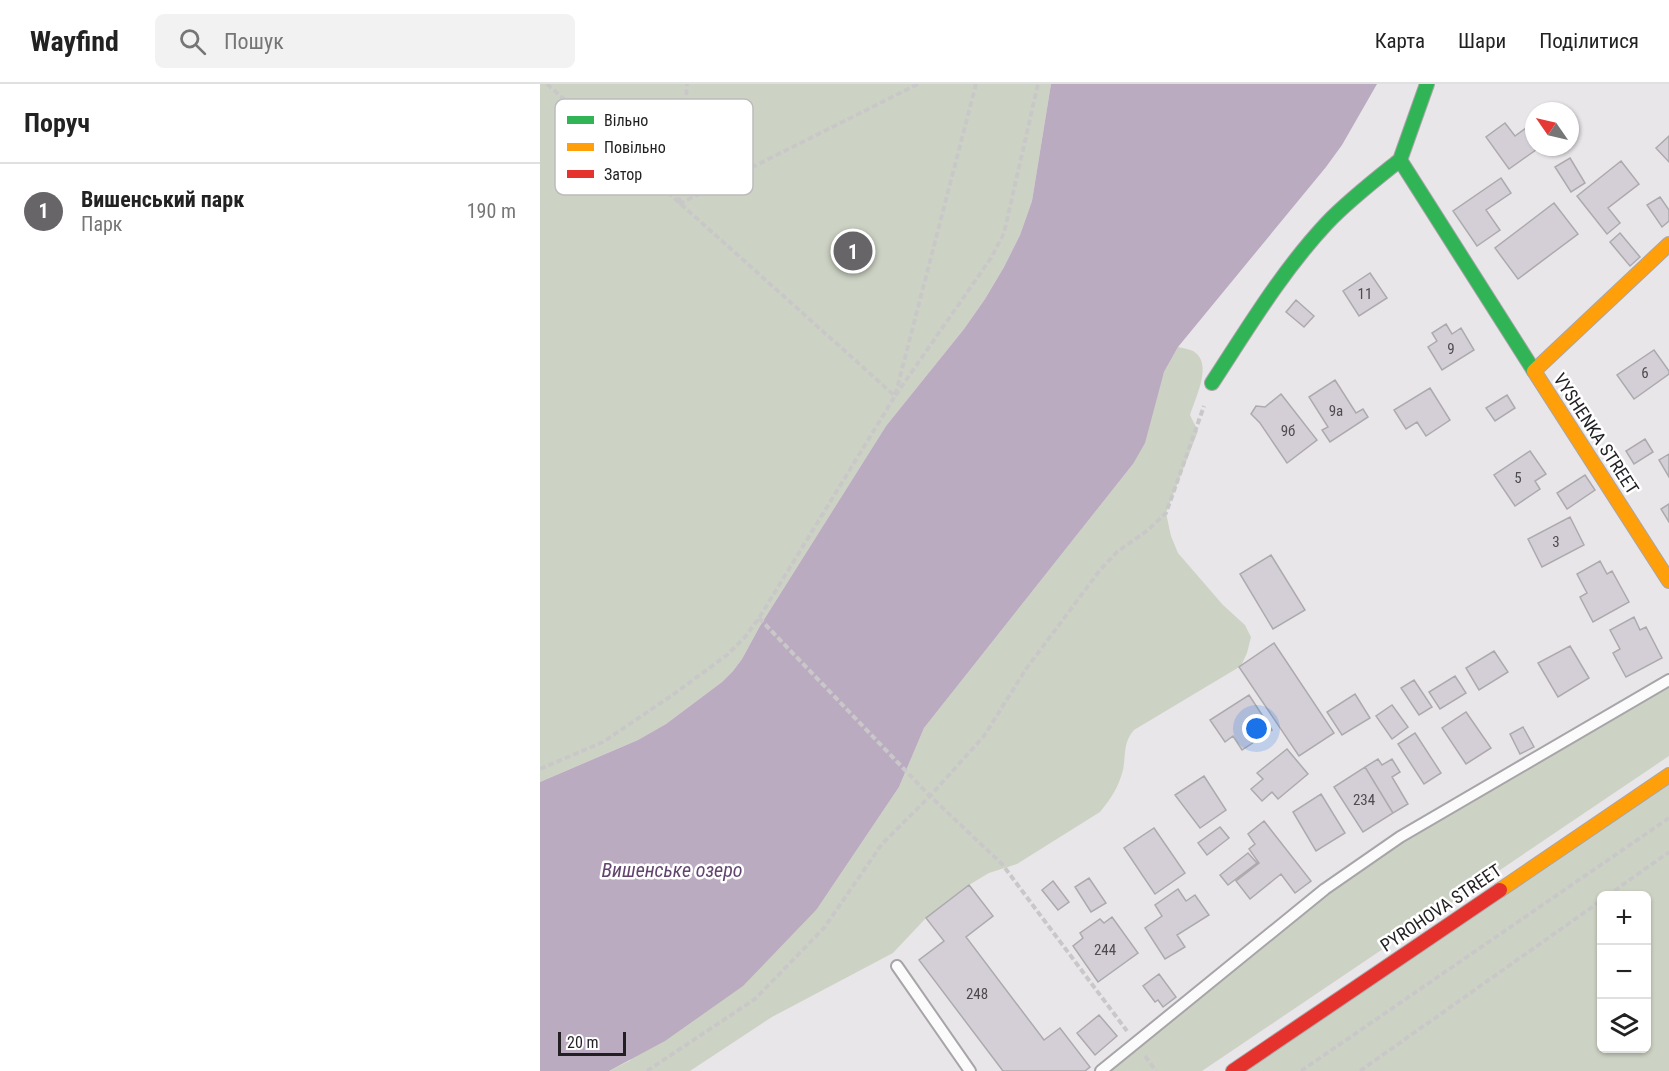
<!DOCTYPE html>
<html lang="uk">
<head>
<meta charset="utf-8">
<style>
	body { margin:0; font-family:"Roboto Condensed",sans-serif; background:#f2f2f2; color:#222 }
	.controls { position:absolute; right:18px; bottom:18px; display:grid; overflow:hidden; border-radius:9px; box-shadow:0 2px 4px #0004 }
	.controls button { width:54px; height:54px; display:grid; place-items:center; padding:0; border:0; border-bottom:2px solid #e0e0e0; background:#fff; color:#222; font:30px sans-serif }
	.compass { position:absolute; left:985px; top:18px; width:54px; height:54px; border-radius:50%; background:#fff; box-shadow:0 2px 4px #0004; rotate:304deg }
	.scale { position:absolute; left:18px; bottom:15px; width:68px; box-sizing:border-box; padding-left:6px; border:3px solid #211f22; border-top:0; font-size:16px; line-height:21px; white-space:nowrap; color:#211f22; -webkit-text-stroke:4px #fff; paint-order:stroke }
	.you { position:absolute; left:717px; top:645px; width:21px; height:21px; margin:-15px; border:4px solid #fff; border-radius:50%; background:#1a73e8; box-shadow:0 0 0 9px #1a73e833 }
	.badge { display:grid; place-items:center; width:39px; height:39px; border-radius:50%; background:#676568; color:#fff; font-size:20px; font-weight:700 }
	.pin { position:absolute; translate:-50% -50%; border:3px solid #fff; box-shadow:0 2px 6px #0006 }
	.list { margin:0; padding:0; list-style:none }
	h2 { display:flex; justify-content:space-between; align-items:center; height:78px; margin:0; padding:0 24px; font-size:26px }
	h2 small { font-size:20px; font-weight:400; color:#767676 }
	.list li { display:grid; grid-template-columns:39px 1fr auto; gap:18px; align-items:center; box-sizing:border-box; height:96px; padding:0 24px; border-top:2px solid #e0e0e0 }
	.list b { display:block; font-size:22px; white-space:nowrap }
	.list p { margin:0; font-size:20px; white-space:nowrap; color:#767676 }
	.list em { font-size:20px; font-style:normal; color:#767676 }
	.icon { flex:none; width:33px; height:33px; fill:none; stroke:currentColor; stroke-width:2; stroke-linecap:round; stroke-linejoin:round }
	.map { position:relative; flex:none; width:1129px; height:987px; overflow:hidden }
	header { display:flex; align-items:center; gap:36px; box-sizing:border-box; height:84px; padding:0 30px; background:#fff; border-bottom:2px solid #e0e0e0 }
	header strong { font-size:28px }
	nav { display:flex; gap:33px; margin-inline-start:auto; font-size:21px }
	.search { width:420px; height:54px; background:#f2f2f2; display:flex; align-items:center; gap:15px; box-sizing:border-box; padding:0 21px; border-radius:9px; color:#767676; font-size:22px }
	main { display:flex }
	aside { flex:1; background:#fff }
	.map>svg:first-child { display:block }
	.green { fill:#cdd3c4; fill-rule:evenodd }
	.water { fill:#baabc0 }
	.building { fill:#d4cfd6; stroke:#acaaad; stroke-width:1.5 }
	.lines { fill:none; stroke-linecap:round; stroke-linejoin:round }
	.lane-casing { stroke:#a8a5a9; stroke-width:14 }
	.fast-casing { stroke:#a8a5a9; stroke-width:16 }
	.slow-casing { stroke:#a8a5a9; stroke-width:16 }
	.jam-casing { stroke:#a8a5a9; stroke-width:16 }
	.path { stroke:#c9c8c9; stroke-width:4; stroke-dasharray:6 3; stroke-linecap:butt }
	.lane { stroke:#fcfbfc; stroke-width:10 }
	.fast { stroke:#30b455; stroke-width:14 }
	.slow { stroke:#ff9f0a; stroke-width:14 }
	.jam { stroke:#e5322d; stroke-width:14 }
	.labels { text-anchor:middle; stroke-width:5; stroke-linejoin:round; paint-order:stroke }
	.number-label { font-size:15px; fill:#4e4b4f }
	.street-label { font-size:18px; fill:#211f22; stroke:#fff }
	.water-label { font-size:20px; font-style:italic; fill:#62446e; stroke:#fff }
	.key { fill:#fff; stroke:#bcbcbd; stroke-width:1.5 }
	.key-label { font-size:16px; fill:#211f22 }
</style>
</head>
<body>
<header>
<strong>Wayfind</strong>
<div class="search"><svg class="icon" aria-label="search" viewBox="0 0 24 24"><circle cx="10" cy="10" r="6"/><path d="M15 15l6 6"/></svg>Пошук</div>
<nav><a>Карта</a><a>Шари</a><a>Поділитися</a></nav>
</header>
<main>
<aside>
<h2>Поруч<small></small></h2>
<ul class="list">
<li><span class="badge">1</span><div><b>Вишенський парк</b><p>Парк</p></div><em>190 m</em></li>
</ul>
</aside>
<div class="map">
<svg width="1129" height="987" viewBox="0 0 1129 987">
	<rect width="100%" height="100%" fill="#e9e6ea"/>
	<!-- green -->
	<path class="green" d="M 0,0 L 511,0 L 492,117 L 480,151 L 464,183 L 445,215 L 424,245 L 346,342 L 220,542 L 202,575 L 193,587 L 182,598 L 126,640 L 98,656 L 0,698 Z
		M 638,263 C 643,264 649,265 653,267 C 674,279 655,314 650,331 L 658,347 L 626,429 L 631,452 L 638,469 L 683,521 L 705,541 L 711,553 L 707,569 L 701,582 L 594,646 C 583,658 586,671 583,686 C 579,702 571,715 560,728 L 477,780 L 449,789 L 429,801 L 386,834 L 353,869 L 232,933 L 150,987 L 69,987 L 89,977 L 277,825 L 359,703 L 384,644 L 593,380 L 624,288 Z
		M 1129,596 L 1129,672 L 662,987 L 561,987 L 822,779 Z
		M 1129,691 L 1129,987 L 693,987 ZM 1062,812 L 1106,812 L 1106,964 L 1062,964 Z"/>
	<!-- water -->
	<path class="water" d="M 511,0 L 837,0 L 802,61 L 786,83 L 638,263 L 624,288 L 605,359 L 593,380 L 384,644 L 359,703 L 277,825 L 203,902 L 125,957 L 69,987 L 0,987 L 0,698 L 98,656 L 126,640 L 182,598 L 193,587 L 202,575 L 220,542 L 346,342 L 424,245 L 445,215 L 464,183 L 480,151 L 492,117 Z"/>
	<!-- building -->
	<path class="building" d="M 965,39 L 975,52 L 986,44 L 994,56 L 994,63 L 1000,63 L 969,85 L 946,53 Z
		M 1129,52 L 1129,78 L 1116,64 Z
		M 1030,74 L 1045,99 L 1031,108 L 1015,83 Z
		M 1081,77 L 1099,100 L 1068,124 L 1080,139 L 1067,150 L 1037,112 Z
		M 961,94 L 971,109 L 946,126 L 960,146 L 937,162 L 913,127 Z
		M 1120,113 L 1129,126 L 1129,137 L 1122,143 L 1107,121 Z
		M 1014,119 L 1038,150 L 978,195 L 955,164 Z
		M 1080,149 L 1100,173 L 1090,182 L 1070,158 Z
		M 830,189 L 847,214 L 819,232 L 803,207 Z
		M 756,216 L 774,232 L 764,243 L 746,228 Z
		M 906,240 L 912,250 L 921,244 L 934,266 L 902,286 L 888,263 L 897,257 L 892,249 Z
		M 1114,266 L 1129,287 L 1129,290 L 1094,315 L 1077,291 Z
		M 795,296 L 816,329 L 823,325 L 828,333 L 790,358 L 782,346 L 788,343 L 769,313 Z
		M 890,304 L 910,336 L 886,352 L 877,338 L 866,345 L 854,326 Z
		M 741,310 L 777,356 L 747,379 L 720,339 L 711,330 L 716,322 L 725,323 Z
		M 967,311 L 975,324 L 955,337 L 946,324 Z
		M 1105,355 L 1113,368 L 1094,380 L 1086,367 Z
		M 990,367 L 1006,390 L 995,397 L 1000,405 L 975,422 L 954,391 Z
		M 1129,370 L 1129,393 L 1119,376 Z
		M 1045,391 L 1055,406 L 1027,425 L 1017,409 Z
		M 1129,420 L 1129,438 L 1121,425 Z
		M 1030,433 L 1044,461 L 1002,483 L 988,455 Z
		M 731,471 L 765,526 L 733,545 L 700,490 Z
		M 1060,477 L 1067,490 L 1072,487 L 1089,518 L 1053,538 L 1040,513 L 1047,509 L 1037,490 Z
		M 1094,533 L 1100,546 L 1106,543 L 1122,574 L 1086,593 L 1073,569 L 1080,565 L 1070,546 Z
		M 734,559 L 794,649 L 759,672 L 699,583 Z
		M 1030,562 L 1049,594 L 1018,613 L 998,579 Z
		M 954,567 L 968,588 L 939,606 L 926,584 Z
		M 915,592 L 926,609 L 900,625 L 889,608 Z
		M 874,596 L 892,623 L 879,631 L 861,604 Z
		M 815,610 L 830,634 L 802,651 L 787,628 Z
		M 709,611 L 732,646 L 702,666 L 693,652 L 685,658 L 670,636 Z
		M 852,621 L 868,643 L 852,655 L 836,632 Z
		M 926,628 L 951,664 L 926,680 L 902,644 Z
		M 983,643 L 994,663 L 980,670 L 970,650 Z
		M 875,649 L 901,689 L 884,700 L 858,660 Z
		M 747,665 L 768,690 L 738,715 L 732,708 L 722,717 L 711,705 L 723,695 L 717,689 Z
		M 838,675 L 842,681 L 852,675 L 860,688 L 852,693 L 868,720 L 853,729 L 825,683 Z
		M 825,683 L 853,729 L 823,748 L 794,703 Z
		M 664,692 L 686,726 L 660,744 L 635,711 Z
		M 781,710 L 805,749 L 776,767 L 753,728 Z
		M 724,737 L 771,797 L 755,809 L 741,790 L 710,815 L 696,797 L 719,779 L 709,765 L 715,760 L 708,750 Z
		M 680,743 L 689,754 L 667,771 L 658,759 Z
		M 614,744 L 645,789 L 615,810 L 584,764 Z
		M 708,769 L 717,779 L 688,801 L 680,791 Z
		M 549,794 L 566,819 L 551,828 L 535,803 Z
		M 513,797 L 529,818 L 518,826 L 502,806 Z
		M 429,801 L 453,832 L 426,853 L 504,956 L 520,944 L 550,983 L 545,987 L 463,987 L 379,876 L 404,857 L 386,834 Z
		M 638,805 L 646,817 L 655,811 L 669,831 L 637,851 L 645,863 L 625,875 L 605,844 L 622,832 L 615,821 Z
		M 572,833 L 598,869 L 558,898 L 533,862 L 543,854 L 540,849 L 560,835 L 564,839 Z
		M 619,890 L 636,913 L 623,923 L 618,916 L 615,918 L 603,902 Z
		M 559,931 L 577,952 L 555,971 L 537,949 Z"/>
	<g class="lines">
		<defs>
			<path id="lane" d="M 357,882 L 430,987
				M 561,987 L 785,805 L 860,753 L 1129,596"/>
			<path id="fast" d="M 887,0 L 860,76 L 994,287
				M 672,299 C 708,244 742,187 787,139 C 809,116 835,96 860,76"/>
			<path id="slow" d="M 1129,160 L 994,287 L 1129,497
				M 960,806 L 1129,691"/>
			<path id="jam" d="M 693,987 L 960,806"/>
		</defs>
		<!-- lane casing -->
		<use href="#lane" class="lane-casing"/>
		<!-- fast casing -->
		<use href="#fast" class="fast-casing"/>
		<!-- slow casing -->
		<use href="#slow" class="slow-casing"/>
		<!-- jam casing -->
		<use href="#jam" class="jam-casing"/>
		<!-- path -->
		<path class="path" d="M 7,0 L 355,312 L 451,174 L 464,149 L 498,0
			M 139,119 L 147,0
			M 139,120 L 378,0
			M 219,534 L 390,712 L 462,780 L 587,947
			M 0,685 L 63,658 L 134,610 L 187,571 L 205,553 L 219,534 L 355,312 L 436,0
			M 1067,812 L 1129,768
			M 605,972 L 616,987
			M 107,987 L 215,915 L 284,844 L 342,760 L 390,712 L 444,652 L 486,585 L 560,486 L 577,468 L 608,446 L 626,429 L 664,322
			M 761,987 L 1129,734
			M 820,987 L 1062,816"/>
		<!-- lane -->
		<use href="#lane" class="lane"/>
		<!-- fast -->
		<use href="#fast" class="fast"/>
		<!-- slow -->
		<use href="#slow" class="slow"/>
		<!-- jam -->
		<use href="#jam" class="jam"/>
	</g>
	<g class="labels">
		<!-- number labels -->
		<g class="number-label">
			<text x="825" y="215">11</text>
			<text x="911" y="270">9</text>
			<text x="1105" y="294">6</text>
			<text x="796" y="332">9а</text>
			<text x="748" y="352">9б</text>
			<text x="978" y="399">5</text>
			<text x="1016" y="463">3</text>
			<text x="824" y="721">234</text>
			<text x="565" y="871">244</text>
			<text x="437" y="915">248</text>
		</g>
		<!-- street labels -->
		<g class="street-label">
			<text transform="translate(1056 350) rotate(57)" y="6">VYSHENKA STREET</text>
			<text transform="translate(901 824) rotate(-34)" y="6">PYROHOVA STREET</text>
		</g>
		<!-- water labels -->
		<g class="water-label">
			<text x="132" y="793">Вишенське озеро</text>
		</g>
	</g>
	<!-- legend -->
	<rect x="15" y="15" width="198" height="96" rx="9" class="key"/>
	<rect x="27" y="32" width="27" height="8" fill="#30b455"/>
	<rect x="27" y="59" width="27" height="8" fill="#ff9f0a"/>
	<rect x="27" y="86" width="27" height="8" fill="#e5322d"/>
	<g class="key-label">
		<text x="64" y="42">Вільно</text>
		<text x="64" y="69">Повільно</text>
		<text x="64" y="96">Затор</text>
	</g>
</svg>
<div class="controls">
<button>+</button>
<button>−</button>
<button><svg class="icon" aria-label="layers" viewBox="0 0 24 24"><path d="M12 4l9 5-9 5-9-5zM3 14l9 5 9-5"/></svg></button>
</div>
<svg class="compass" viewBox="-18 -18 36 36"><path d="M0-13l5 13h-10z" fill="#e53935"/><path d="M0 13l5-13h-10z" fill="#767676"/></svg>
<div class="scale">20 m</div>
<div class="you"></div>
<div class="pin badge" style="left:313px;top:167px">1</div>
</div>
</main>
</body>
</html>
